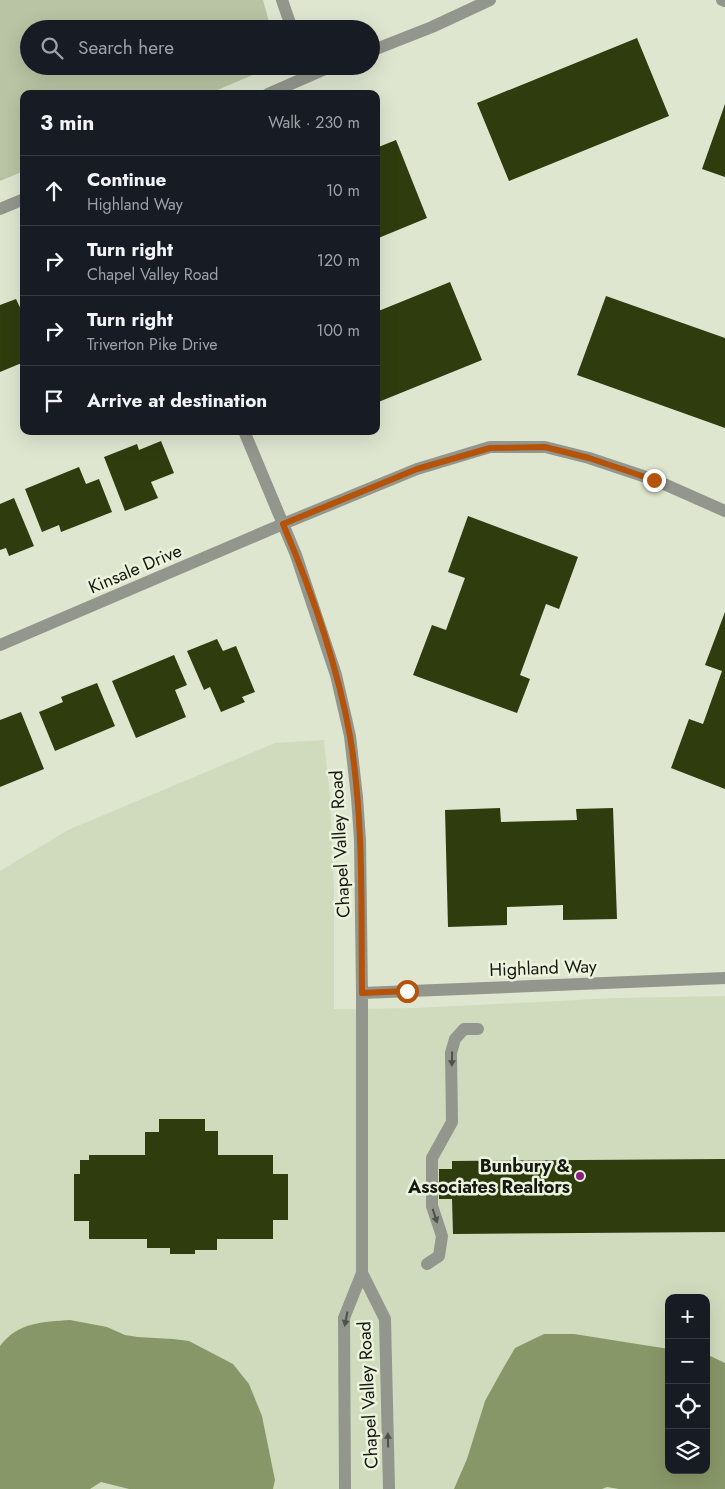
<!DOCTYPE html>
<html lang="en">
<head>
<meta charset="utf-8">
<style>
	body { margin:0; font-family:Jost,sans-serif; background:#20242c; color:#f1f3f6 }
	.controls { position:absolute; right:15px; bottom:15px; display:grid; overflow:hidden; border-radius:10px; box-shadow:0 5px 20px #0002 }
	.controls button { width:45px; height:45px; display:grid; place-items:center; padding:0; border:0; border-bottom:1px solid #363941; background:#171b24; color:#f1f3f6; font:25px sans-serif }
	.stop { position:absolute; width:15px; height:15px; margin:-11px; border:4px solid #b45309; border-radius:50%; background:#fff }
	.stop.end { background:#b45309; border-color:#fff; box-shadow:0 1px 5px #0008 }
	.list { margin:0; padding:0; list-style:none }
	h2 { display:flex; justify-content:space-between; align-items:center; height:65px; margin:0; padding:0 20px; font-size:21px }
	h2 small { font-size:16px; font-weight:400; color:#9ea1a6 }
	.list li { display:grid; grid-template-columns:32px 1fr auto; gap:15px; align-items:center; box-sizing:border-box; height:70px; padding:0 20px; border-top:1px solid #363941 }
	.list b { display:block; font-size:19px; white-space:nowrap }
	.list p { margin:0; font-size:16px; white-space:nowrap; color:#9ea1a6 }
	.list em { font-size:16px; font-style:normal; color:#9ea1a6 }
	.icon { flex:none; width:28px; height:28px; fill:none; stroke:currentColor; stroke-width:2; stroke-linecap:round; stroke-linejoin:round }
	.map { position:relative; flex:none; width:725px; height:1489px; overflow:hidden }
	.search { position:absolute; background:#171b24; box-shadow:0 5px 20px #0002; left:20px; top:20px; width:360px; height:55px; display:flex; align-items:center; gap:12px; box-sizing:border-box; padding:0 18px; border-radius:28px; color:#9ea1a6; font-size:19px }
	.panel { position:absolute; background:#171b24; box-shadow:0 5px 20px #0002; left:20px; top:90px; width:360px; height:345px; border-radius:10px }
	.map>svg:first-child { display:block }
	.built { fill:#d0dbbe; fill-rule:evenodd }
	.green { fill:#b8c4a3 }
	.water { fill:#889768 }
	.building { fill:#2f3c0e }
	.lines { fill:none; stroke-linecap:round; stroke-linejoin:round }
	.minor { stroke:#93968d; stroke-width:12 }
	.oneway { fill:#4e5149 }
	.route { stroke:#b45309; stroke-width:6 }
	.poi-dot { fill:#8c1d80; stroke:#ebf3dd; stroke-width:2 }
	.labels { text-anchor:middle; stroke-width:5; stroke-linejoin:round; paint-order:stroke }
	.street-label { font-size:18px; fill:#161811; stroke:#ebf3dd }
	.poi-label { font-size:18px; font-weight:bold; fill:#161811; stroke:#ebf3dd; text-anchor:end }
</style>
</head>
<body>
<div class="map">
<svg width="725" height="1489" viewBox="0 0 725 1489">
	<rect width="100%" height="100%" fill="#dee6d0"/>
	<!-- built -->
	<path class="built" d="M 324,740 L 330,798 L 334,889 L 334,1009 L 416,1008 L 615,998 L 725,996 L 725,1489 L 273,1489 L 275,1480 L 262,1416 L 249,1384 L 233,1364 L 189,1341 L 173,1339 L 138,1337 L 125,1335 L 107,1327 L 8,1336 L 0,1346 L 0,871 L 68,830 L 275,743 ZM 669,1298 L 706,1298 L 706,1470 L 669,1470 Z
		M 101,1482 L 114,1484 L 129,1489 L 90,1489 Z"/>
	<!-- green -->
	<path class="green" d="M 0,0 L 263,0 L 271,29 L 29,29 L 29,66 L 266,66 L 255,74 L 208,94 L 24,94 L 24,171 L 0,181 Z"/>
	<!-- water -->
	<path class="water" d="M 70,1320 L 107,1327 L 125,1335 L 138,1337 L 173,1339 L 189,1341 L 233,1364 L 249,1384 L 262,1416 L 275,1480 L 273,1489 L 129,1489 L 101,1482 L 90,1489 L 0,1489 L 0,1346 C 18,1322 43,1322 70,1320 Z
		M 544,1334 L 574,1334 L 669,1349 L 669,1470 L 706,1470 L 706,1354 L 725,1363 L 725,1489 L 619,1489 L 607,1487 L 602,1489 L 454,1489 L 467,1459 L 485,1401 L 501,1372 L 515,1348 Z"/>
	<!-- building -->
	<path class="building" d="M 637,38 L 669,116 L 509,181 L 477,103 Z
		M 725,104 L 725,177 L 702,169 Z
		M 396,140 L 427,218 L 376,239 L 376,148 Z
		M 450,282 L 482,360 L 376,403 L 376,312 Z
		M 606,296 L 725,338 L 725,428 L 577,375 Z
		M 16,299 L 24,316 L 24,362 L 0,372 L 0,305 Z
		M 161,441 L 174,473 L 151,482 L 158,498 L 125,511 L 104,457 L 137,444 L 139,450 Z
		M 79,467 L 86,484 L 99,479 L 112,512 L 61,532 L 59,525 L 42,532 L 25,489 Z
		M 14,498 L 34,546 L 9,556 L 6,548 L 0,550 L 0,504 Z
		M 468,516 L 578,557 L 559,609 L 546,604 L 520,675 L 530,679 L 517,713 L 413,675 L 432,625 L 446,630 L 465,578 L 448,572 Z
		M 725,612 L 725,789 L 671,768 L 689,719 L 703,724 L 722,671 L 705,665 Z
		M 217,639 L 223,651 L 236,646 L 255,692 L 242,697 L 245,702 L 221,712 L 210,687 L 204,690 L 187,651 Z
		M 174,655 L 187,685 L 175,690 L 186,717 L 136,738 L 112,681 Z
		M 97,683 L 115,726 L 55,751 L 39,712 L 63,702 L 61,697 Z
		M 21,712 L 44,769 L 0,787 L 0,720 Z
		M 500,808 L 501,822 L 577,820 L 576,809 L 613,808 L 617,919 L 563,920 L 563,905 L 507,907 L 507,925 L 448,927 L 445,810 Z
		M 159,1119 L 205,1119 L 205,1131 L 218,1131 L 218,1155 L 273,1155 L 273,1174 L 288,1174 L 288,1220 L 273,1220 L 273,1239 L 217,1239 L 217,1250 L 195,1250 L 195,1254 L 170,1254 L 170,1248 L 147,1248 L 147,1239 L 89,1239 L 89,1221 L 74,1221 L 74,1174 L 80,1174 L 80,1160 L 89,1160 L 89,1155 L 145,1155 L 145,1132 L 159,1132 Z
		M 725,1159 L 725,1232 L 453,1234 L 452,1199 L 439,1199 L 439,1169 L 452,1169 L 452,1161 Z"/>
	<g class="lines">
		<!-- minor -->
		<path class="minor" d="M 282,0 L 292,29
			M 722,0 L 725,1
			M 371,51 L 432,27 L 490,0
			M 268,94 L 332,66
			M 0,209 L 24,199
			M 244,431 L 296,555 L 336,675 L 350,736 L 357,797 L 360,840 L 362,993 L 362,1273 L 344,1318 L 345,1489
			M 0,645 L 283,524 L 417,469 L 490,447 L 545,447 L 589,458 L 655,480 L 725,511
			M 362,993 L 725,978
			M 427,1264 L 439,1256 L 442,1236 L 432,1206 L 432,1158 L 452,1122 L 451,1053 L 455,1039 L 464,1029 L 478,1029
			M 362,1273 L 385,1319 L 389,1489"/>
	</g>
	<!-- one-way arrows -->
	<defs><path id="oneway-solid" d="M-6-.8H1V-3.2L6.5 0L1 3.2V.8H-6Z" transform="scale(1.25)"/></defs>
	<g class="oneway">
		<use href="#oneway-solid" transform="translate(452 1059) rotate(91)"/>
		<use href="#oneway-solid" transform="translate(435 1216) rotate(72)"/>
		<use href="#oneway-solid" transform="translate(346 1319) rotate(101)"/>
		<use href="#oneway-solid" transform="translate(388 1440) rotate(-91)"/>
	</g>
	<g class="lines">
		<!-- route -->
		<path class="route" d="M 407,991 L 362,993 C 361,908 364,821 350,736 C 337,664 312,592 283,524 L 417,469 L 490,448 L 545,447 L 589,458 L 654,480"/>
	</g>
	<!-- markers -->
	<circle class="poi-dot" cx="580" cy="1176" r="5"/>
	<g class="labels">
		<!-- street labels -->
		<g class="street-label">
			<text transform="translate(135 569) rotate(-23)" y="6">Kinsale Drive</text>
			<text transform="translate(340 844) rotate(-93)" y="6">Chapel Valley Road</text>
			<text transform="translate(543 968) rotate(-2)" y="6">Highland Way</text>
			<text transform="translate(368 1395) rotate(-93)" y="6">Chapel Valley Road</text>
		</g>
		<!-- poi labels -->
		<g class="poi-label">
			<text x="570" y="1172">Bunbury &amp;<tspan x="570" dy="21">Associates Realtors</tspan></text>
		</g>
	</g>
</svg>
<div class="controls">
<button>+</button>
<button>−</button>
<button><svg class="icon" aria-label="locate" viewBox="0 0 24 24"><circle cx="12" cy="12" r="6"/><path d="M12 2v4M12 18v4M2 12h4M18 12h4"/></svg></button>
<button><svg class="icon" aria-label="layers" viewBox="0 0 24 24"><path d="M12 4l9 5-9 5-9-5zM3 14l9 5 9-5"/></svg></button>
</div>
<div class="stop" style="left:407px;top:991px"></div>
<div class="stop end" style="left:654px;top:480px"></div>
<div class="search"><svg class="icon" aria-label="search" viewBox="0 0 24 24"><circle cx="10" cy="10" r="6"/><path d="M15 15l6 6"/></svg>Search here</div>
<section class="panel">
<h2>3 min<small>Walk · 230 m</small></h2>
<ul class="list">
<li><svg class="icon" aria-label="ahead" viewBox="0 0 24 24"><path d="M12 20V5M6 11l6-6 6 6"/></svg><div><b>Continue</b><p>Highland Way</p></div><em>10 m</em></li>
<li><svg class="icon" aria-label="right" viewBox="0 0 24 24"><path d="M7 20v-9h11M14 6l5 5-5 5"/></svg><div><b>Turn right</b><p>Chapel Valley Road</p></div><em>120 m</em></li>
<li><svg class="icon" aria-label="right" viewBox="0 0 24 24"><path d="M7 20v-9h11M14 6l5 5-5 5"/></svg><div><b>Turn right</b><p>Triverton Pike Drive</p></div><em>100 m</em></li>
<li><svg class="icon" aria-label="arrive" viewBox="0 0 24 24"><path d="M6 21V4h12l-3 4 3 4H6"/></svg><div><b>Arrive at destination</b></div></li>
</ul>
</section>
</div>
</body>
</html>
